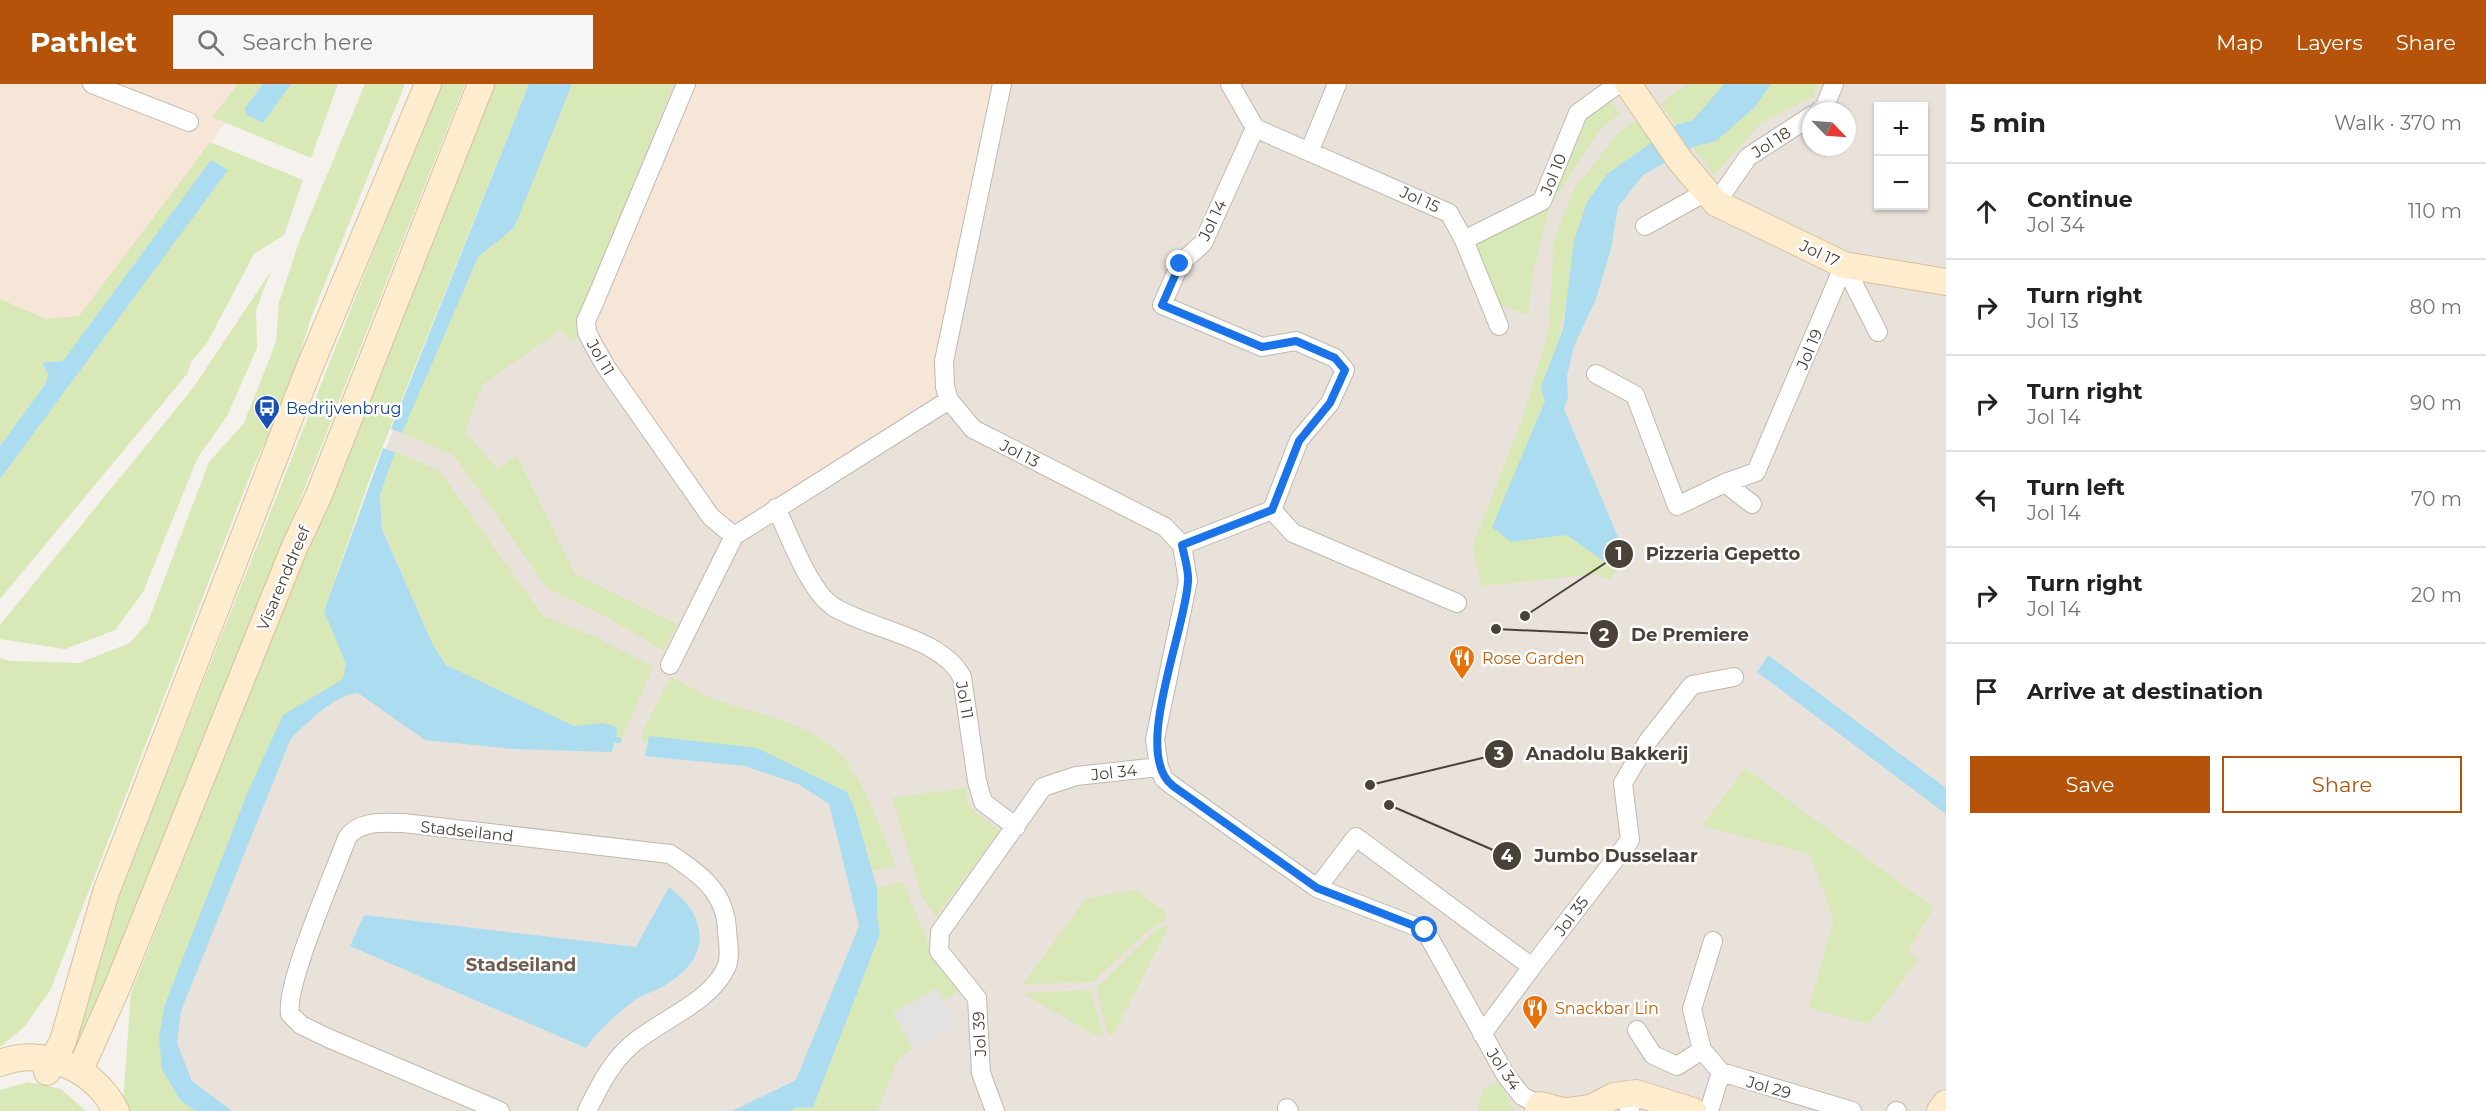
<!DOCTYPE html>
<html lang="en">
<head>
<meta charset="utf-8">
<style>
	body { margin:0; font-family:Montserrat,sans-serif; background:#f6f6f6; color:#222 }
	.controls { position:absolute; right:18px; top:18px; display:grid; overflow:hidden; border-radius:0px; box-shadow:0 2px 4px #0004 }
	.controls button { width:54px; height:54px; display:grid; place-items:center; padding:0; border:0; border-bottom:2px solid #e0e0e0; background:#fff; color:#222; font:30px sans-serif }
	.compass { position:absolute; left:1802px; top:18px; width:54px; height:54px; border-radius:50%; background:#fff; box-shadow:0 2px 4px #0004; rotate:115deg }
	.stop { position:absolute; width:18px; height:18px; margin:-14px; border:4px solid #1a73e8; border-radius:50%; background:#fff }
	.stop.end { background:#1a73e8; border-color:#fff; box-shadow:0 2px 6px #0008 }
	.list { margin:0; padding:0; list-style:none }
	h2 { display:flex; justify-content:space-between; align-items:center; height:78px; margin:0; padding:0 24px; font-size:26px }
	h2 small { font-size:20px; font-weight:400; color:#767676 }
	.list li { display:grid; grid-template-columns:39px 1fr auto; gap:18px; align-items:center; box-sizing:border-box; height:96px; padding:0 24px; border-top:2px solid #e0e0e0 }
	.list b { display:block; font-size:22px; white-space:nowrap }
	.list p { margin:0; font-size:20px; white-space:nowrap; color:#767676 }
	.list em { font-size:20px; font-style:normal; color:#767676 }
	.actions { display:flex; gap:12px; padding:18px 24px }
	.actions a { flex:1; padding:14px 0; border:2px solid #b45309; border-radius:0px; text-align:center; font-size:21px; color:#b45309 }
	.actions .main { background:#b45309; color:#fff }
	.icon { flex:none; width:33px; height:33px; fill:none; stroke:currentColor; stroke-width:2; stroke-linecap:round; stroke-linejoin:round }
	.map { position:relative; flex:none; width:1946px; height:1027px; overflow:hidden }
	header { display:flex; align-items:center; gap:36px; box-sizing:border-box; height:84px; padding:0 30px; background:#b45309; color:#fff }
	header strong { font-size:28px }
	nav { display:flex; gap:33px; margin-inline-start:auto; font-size:21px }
	.search { width:420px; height:54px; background:#f6f6f6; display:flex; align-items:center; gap:15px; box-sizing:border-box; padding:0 21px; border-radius:0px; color:#767676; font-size:22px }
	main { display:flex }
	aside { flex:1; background:#fff }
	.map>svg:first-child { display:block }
	.residential { fill:#e9e2da; fill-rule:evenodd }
	.commercial { fill:#f6e6d8 }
	.green { fill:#d8e8b6 }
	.parking { fill:#e4e2e0 }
	.water { fill:#abdcf0 }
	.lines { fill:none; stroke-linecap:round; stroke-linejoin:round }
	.street-casing { stroke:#c1b8ae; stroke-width:20 }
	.secondary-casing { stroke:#d7c19f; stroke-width:28 }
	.street { stroke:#fff; stroke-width:18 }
	.secondary { stroke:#fdecce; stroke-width:26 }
	.route { stroke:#1a73e8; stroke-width:8 }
	.labels { text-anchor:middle; stroke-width:5; stroke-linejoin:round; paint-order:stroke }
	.street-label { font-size:16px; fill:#4a4139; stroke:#fff }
	.transit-label { font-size:16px; fill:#164399; stroke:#fff; text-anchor:start }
	.food-label { font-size:16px; fill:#c56008; stroke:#fff; text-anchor:start }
	.neighbourhood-label { font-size:18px; font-weight:bold; fill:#6d5e51; stroke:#fff }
	.leader { fill:none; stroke:#4a4139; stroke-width:2 }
	.callout-dot { fill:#4a4139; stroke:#fff; stroke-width:2 }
	.mark-label { font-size:18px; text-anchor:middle; font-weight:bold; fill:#fff }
	.callout-label { font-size:18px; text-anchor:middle; font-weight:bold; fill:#4a4139; stroke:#fff; stroke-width:5; stroke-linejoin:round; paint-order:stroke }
</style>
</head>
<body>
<header>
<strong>Pathlet</strong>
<div class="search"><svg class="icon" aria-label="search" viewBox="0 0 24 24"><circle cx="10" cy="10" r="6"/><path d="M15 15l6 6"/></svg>Search here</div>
<nav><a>Map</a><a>Layers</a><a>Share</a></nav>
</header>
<main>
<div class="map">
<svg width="1946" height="1027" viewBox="0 0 1946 1027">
	<rect width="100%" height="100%" fill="#f5f1ec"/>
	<!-- residential -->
	<path class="residential" d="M 543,0 L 1946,0 L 1946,1027 L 231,1027 L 196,1013 L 176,994 L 172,910 L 354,449 L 419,277 ZM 1878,22 L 1924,22 L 1924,122 L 1878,122 ZM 1811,27 L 1847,27 L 1847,63 L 1811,63 Z"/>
	<!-- commercial -->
	<path class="commercial" d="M 0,0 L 253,0 L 76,247 L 0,218 Z
		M 685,0 L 1002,0 L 947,317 L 740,461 L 708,431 L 584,245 Z"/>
	<!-- green -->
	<path class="green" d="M 238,0 L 263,0 L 245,24 L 263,39 L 291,0 L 338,0 L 311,74 L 212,33 Z
		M 365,0 L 405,0 L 311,234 L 283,324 L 254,381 L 50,907 L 23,944 L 0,963 L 0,574 L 10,577 L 79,579 L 130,559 L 148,538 L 209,378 L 244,339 L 276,258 L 279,218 L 299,158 Z
		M 440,0 L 465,0 L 145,806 L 73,973 L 66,969 L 80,909 Z
		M 491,0 L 529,0 L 370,394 L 324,527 L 346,580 L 343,595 L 283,632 L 165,920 L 180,1016 L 196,1027 L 130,1027 L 123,1018 L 131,909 Z
		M 572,0 L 674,0 L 575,244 L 579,253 L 573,257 L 560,246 L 482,301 L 465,347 L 497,385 L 517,372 L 575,490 L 678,541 L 663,566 L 608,534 L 547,504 L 454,371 L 402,349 L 478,173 L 514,144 Z
		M 1688,0 L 1724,0 L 1693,36 L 1676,41 L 1660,19 Z
		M 1771,0 L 1818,0 L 1813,13 L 1761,39 L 1714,91 L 1693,63 L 1716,57 L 1755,23 Z
		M 1609,16 L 1620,29 L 1599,47 L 1549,124 L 1532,194 L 1528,231 L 1498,220 L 1473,159 L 1553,108 L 1592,21 Z
		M 1641,33 L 1657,55 L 1607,90 L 1568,208 L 1557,264 L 1541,303 L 1545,317 L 1539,328 L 1511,458 L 1566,451 L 1617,486 L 1610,496 L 1594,490 L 1481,502 L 1473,461 L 1523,334 L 1549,245 L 1554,155 L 1574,105 L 1619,48 Z
		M 210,58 L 303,96 L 284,151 L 254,170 L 207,259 L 191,278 L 187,290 L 0,515 L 0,395 L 227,85 L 211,77 L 63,277 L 42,279 L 48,290 L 46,299 L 0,362 L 0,215 L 46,235 L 79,232 Z
		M 271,187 L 256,226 L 257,264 L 227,332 L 198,373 L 143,508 L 115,546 L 65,565 L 0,555 L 0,541 L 193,304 Z
		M 395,368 L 439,386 L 543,532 L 596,553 L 653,583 L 622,654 L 616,653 L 617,644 L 603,639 L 574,642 L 446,581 L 433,561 L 383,445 L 380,411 Z
		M 671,593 C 686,600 701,611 716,616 C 758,630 803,637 838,668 C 861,688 883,752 896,782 L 873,787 L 855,726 L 847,708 L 650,652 L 647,658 L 642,658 L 643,646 Z
		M 1745,684 L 1934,824 L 1908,866 L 1911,871 L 1919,875 L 1869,940 L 1809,924 L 1834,836 L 1810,770 L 1702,742 Z
		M 965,704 L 969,723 L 999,747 L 936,833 L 922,812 L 892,714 Z
		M 903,798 L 936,879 L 958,904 L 954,911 L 944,916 L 937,904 L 893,929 L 913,965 L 899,974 L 877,1027 L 791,1027 L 794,1024 L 813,1023 L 880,850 L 877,830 L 877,804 Z
		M 1135,806 L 1167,829 L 1164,836 L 1146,848 L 1093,898 L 1023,900 L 1086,814 Z
		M 1167,841 L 1167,846 L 1114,949 L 1108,951 L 1096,904 L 1156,846 Z
		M 1090,906 L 1103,952 L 1094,951 L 1022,909 Z
		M 29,998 L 61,1005 L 86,1027 L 0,1027 L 0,1006 Z
		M 1499,998 L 1515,1027 L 1477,1027 L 1483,1005 Z"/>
	<!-- parking -->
	<path class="parking" d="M 937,904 L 958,941 L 914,966 L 893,929 Z"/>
	<!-- water -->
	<path class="water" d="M 263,0 L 291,0 L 263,39 L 247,31 L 245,24 Z
		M 529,0 L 572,0 L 514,144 L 478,173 L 402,349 L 391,345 Z
		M 1724,0 L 1771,0 L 1755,23 L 1716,57 L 1693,63 L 1643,91 L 1618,123 L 1611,165 L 1596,215 L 1574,262 L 1567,292 L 1568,314 L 1564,325 L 1626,472 L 1617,486 L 1566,451 L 1511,458 L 1492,443 L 1545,317 L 1541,303 L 1563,245 L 1574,157 L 1587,118 L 1607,90 L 1676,41 L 1693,36 Z
		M 211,76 L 228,86 L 0,395 L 0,362 L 46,299 L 48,290 L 42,279 L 63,277 Z
		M 383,364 L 395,368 L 380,411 L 382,445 L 433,561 L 446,581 L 574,642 L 603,639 L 617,643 L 616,653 L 622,654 L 621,659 L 614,659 L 612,668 L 513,665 L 425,656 L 358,609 C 333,611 309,638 291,654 L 181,927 L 177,959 L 192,997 L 232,1027 L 196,1027 L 180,1016 L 162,985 L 159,953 L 165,920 L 247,710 L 283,631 L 343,595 L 346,580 L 324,527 Z
		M 1768,571 L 1946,704 L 1946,730 L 1757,588 Z
		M 649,652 L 757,664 L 847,708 L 855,726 L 877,804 L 877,830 L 880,850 L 813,1023 L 794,1024 L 791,1027 L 732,1027 L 796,996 L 859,842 L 829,720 L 798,700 L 745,682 L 645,672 Z
		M 669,803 C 708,832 712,872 668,899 C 658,906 646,909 635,916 C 617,930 598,946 586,964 L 350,862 L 364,831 L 636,863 Z"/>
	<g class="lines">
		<defs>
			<path id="street" d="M 92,0 L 189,38
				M 686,0 L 595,217 L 586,237 L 587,248 L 593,260 L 606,283 L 711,433 L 734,452
				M 1002,0 L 944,277 L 945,303 L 949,316 L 973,345 L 1165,443 L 1182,461 L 1188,497 L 1155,655 L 1159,683
				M 1230,0 L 1255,44 L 1449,129 L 1464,156 L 1499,242
				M 1819,27 L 1824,24 L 1834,0
				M 1255,44 L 1203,159 L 1180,180 L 1162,221 L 1262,263 L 1296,257 L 1335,274 L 1345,286 L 1330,319 L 1299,356 L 1272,426 L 1293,449 L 1457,519
				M 1310,66 L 1337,0
				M 1716,119 L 1748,73 L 1811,32
				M 1645,142 L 1706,108
				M 1464,156 L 1542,117 L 1578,29 L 1618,0
				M 1844,181 L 1878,248
				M 1596,290 L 1635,311 L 1677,422 L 1725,399 L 1756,388 L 1844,181
				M 1725,399 L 1752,420
				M 776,424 C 789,450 810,509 834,523 C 871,546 941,553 962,593 L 977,697 L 983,718 L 1016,743
				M 1182,461 L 1272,426
				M 670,581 L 734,452 L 949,316
				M 1317,804 L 1356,753 L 1532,883 L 1482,950
				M 1713,857 L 1692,925 L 1702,966 L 1721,988 L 1852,1027
				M 1532,883 L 1630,756 L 1623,699 L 1648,657 L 1692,601 L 1734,593
				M 1637,946 L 1653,971 L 1677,982 L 1702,966
				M 1287,1024 L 1289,1027
				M 500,1027 L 328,954 L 301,941 L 290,930 C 285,900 334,790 347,754 C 359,736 383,739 403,739 L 670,770 C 700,790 726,808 727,847 C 728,858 731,874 726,884 C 709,920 659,936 630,962 C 610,980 599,1003 587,1027
				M 995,1027 L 981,989 L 977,914 L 939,867 L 940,848 L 1043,703 L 1076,692 L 1159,683 L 1164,695 L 1173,702 L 1317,804 L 1425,846 L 1505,990 L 1522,1012 L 1540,1021
				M 1629,1027 L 1636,1009
				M 1709,1027 L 1721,988
				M 1896,1027 L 1897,1027"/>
			<path id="secondary" d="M 1628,0 L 1679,75 L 1716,119 L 1844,181 L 1946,198
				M 0,979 C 45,962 95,985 116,1027
				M 80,986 L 118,901 L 295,462 L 318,413 L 481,0
				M 47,988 L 63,957 L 106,808 L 308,287 L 428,0
				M 1538,1027 L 1540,1021 L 1564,1027
				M 1568,1027 L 1591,1024 L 1614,1012 L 1636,1009 L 1693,1027
				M 1940,1027 L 1946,1019"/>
		</defs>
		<!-- street casing -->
		<use href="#street" class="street-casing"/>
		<!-- secondary casing -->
		<use href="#secondary" class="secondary-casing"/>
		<!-- street -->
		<use href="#street" class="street"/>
		<!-- secondary -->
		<use href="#secondary" class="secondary"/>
	</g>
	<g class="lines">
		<!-- route -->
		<path class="route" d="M 1180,180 L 1162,221 L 1262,263 L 1296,257 L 1335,274 L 1345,286 L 1330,319 L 1299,357 L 1272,426 L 1182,461 C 1184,472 1189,486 1188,497 C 1186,546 1131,670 1173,702 L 1317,804 L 1425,846"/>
	</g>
	<!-- icons -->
	<defs>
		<symbol id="bus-pin" viewBox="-11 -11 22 30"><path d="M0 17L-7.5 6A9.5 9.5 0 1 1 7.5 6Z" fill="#1a4fb4" stroke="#fff"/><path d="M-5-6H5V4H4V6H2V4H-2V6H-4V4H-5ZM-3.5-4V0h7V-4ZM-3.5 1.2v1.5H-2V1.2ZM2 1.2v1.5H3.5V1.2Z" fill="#fff"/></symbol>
		<symbol id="restaurant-pin" viewBox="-11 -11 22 30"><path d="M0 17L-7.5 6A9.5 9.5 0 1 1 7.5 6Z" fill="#e8710a" stroke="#fff"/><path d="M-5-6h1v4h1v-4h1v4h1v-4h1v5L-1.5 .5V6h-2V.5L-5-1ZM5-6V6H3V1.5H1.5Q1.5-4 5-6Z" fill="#fff"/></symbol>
	</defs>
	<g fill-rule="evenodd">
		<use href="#bus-pin" x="252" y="309" width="30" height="40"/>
		<use href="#restaurant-pin" x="1447" y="559" width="30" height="40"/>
		<use href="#restaurant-pin" x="1520" y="909" width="30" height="40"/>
	</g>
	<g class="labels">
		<!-- street labels -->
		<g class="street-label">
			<text transform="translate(1771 58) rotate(-33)" y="6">Jol 18</text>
			<text transform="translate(1553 90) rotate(-68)" y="6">Jol 10</text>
			<text transform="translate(1420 115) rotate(24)" y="6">Jol 15</text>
			<text transform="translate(1212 136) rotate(-64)" y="6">Jol 14</text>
			<text transform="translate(1820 169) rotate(25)" y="6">Jol 17</text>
			<text transform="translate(1809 265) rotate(-67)" y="6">Jol 19</text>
			<text transform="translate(601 273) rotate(60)" y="6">Jol 11</text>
			<text transform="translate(1020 369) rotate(27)" y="6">Jol 13</text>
			<text transform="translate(283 494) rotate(-67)" y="6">Visarenddreef</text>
			<text transform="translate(965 616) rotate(80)" y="6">Jol 11</text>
			<text transform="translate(1114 688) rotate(-6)" y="6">Jol 34</text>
			<text transform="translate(467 747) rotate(6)" y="6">Stadseiland</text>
			<text transform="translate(1571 832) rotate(-53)" y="6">Jol 35</text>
			<text transform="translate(979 950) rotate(-93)" y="6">Jol 39</text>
			<text transform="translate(1504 985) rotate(56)" y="6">Jol 34</text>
			<text transform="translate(1769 1003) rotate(16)" y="6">Jol 29</text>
		</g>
		<!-- transit labels -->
		<g class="transit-label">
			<text x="286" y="330">Bedrijvenbrug</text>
		</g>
		<!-- food labels -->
		<g class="food-label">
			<text x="1482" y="580">Rose Garden</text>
			<text x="1555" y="930">Snackbar Lin</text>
		</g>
		<!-- neighbourhood labels -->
		<g class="neighbourhood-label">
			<text x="521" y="887">Stadseiland</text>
		</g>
	</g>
	<!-- callouts -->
	<path class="leader" d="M1525 532L1619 470M1496 545L1604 550M1370 701L1499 670M1389 721L1507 772"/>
	<g class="callout-dot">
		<circle cx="1525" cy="532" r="6"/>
		<circle cx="1496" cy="545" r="6"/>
		<circle cx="1370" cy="701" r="6"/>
		<circle cx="1389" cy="721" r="6"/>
		<circle cx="1619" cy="470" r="15"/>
		<circle cx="1604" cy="550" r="15"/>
		<circle cx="1499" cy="670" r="15"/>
		<circle cx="1507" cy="772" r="15"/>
	</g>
	<g class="mark-label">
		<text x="1619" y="476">1</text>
		<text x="1604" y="557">2</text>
		<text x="1499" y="676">3</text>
		<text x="1507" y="778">4</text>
	</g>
	<g class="callout-label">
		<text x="1723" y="476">Pizzeria Gepetto</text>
		<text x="1690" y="557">De Premiere</text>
		<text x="1607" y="676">Anadolu Bakkerij</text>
		<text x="1616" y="778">Jumbo Dusselaar</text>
	</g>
</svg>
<div class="controls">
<button>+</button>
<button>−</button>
</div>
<svg class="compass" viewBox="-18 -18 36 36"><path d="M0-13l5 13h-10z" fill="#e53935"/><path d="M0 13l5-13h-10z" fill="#767676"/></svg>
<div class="stop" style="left:1425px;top:846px"></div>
<div class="stop end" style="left:1180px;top:180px"></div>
</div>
<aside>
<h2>5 min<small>Walk · 370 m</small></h2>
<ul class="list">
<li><svg class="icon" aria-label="ahead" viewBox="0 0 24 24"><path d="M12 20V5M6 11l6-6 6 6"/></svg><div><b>Continue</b><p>Jol 34</p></div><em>110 m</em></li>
<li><svg class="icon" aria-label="right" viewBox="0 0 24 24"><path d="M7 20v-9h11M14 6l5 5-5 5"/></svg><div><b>Turn right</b><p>Jol 13</p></div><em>80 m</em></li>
<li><svg class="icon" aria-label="right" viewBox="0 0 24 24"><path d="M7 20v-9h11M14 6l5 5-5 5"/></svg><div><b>Turn right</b><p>Jol 14</p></div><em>90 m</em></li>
<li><svg class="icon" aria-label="left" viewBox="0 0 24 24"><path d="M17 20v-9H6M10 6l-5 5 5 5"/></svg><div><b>Turn left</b><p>Jol 14</p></div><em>70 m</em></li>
<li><svg class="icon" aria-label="right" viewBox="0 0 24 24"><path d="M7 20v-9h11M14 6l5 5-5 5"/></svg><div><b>Turn right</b><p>Jol 14</p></div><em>20 m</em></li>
<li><svg class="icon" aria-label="arrive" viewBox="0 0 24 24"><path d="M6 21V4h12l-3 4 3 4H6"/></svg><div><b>Arrive at destination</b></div></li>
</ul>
<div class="actions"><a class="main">Save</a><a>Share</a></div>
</aside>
</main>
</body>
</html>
